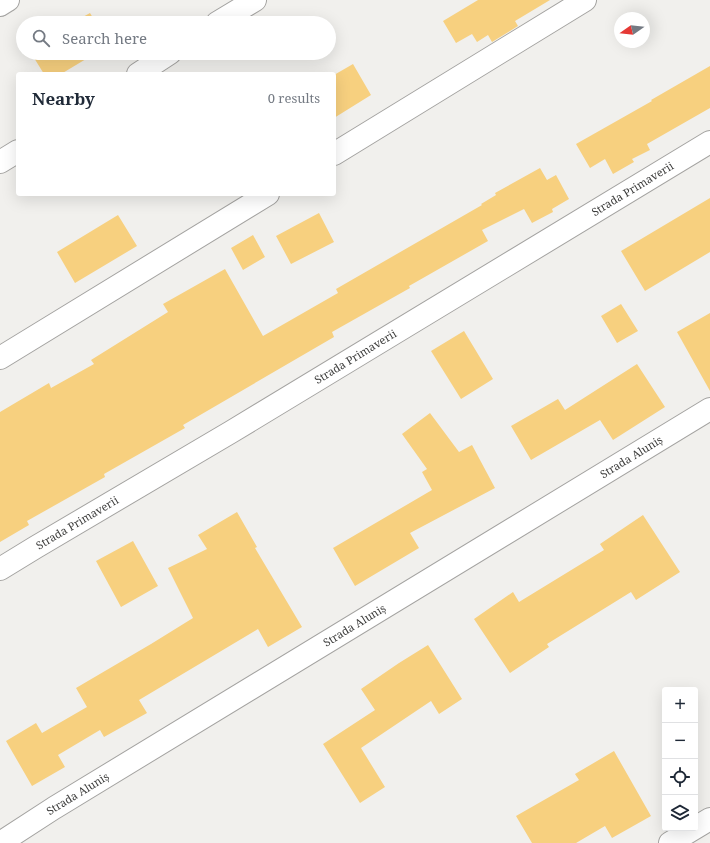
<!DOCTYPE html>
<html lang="en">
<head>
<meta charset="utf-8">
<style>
	body { margin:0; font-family:"Noto Serif",serif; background:#f2f2f3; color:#1f2937 }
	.controls { position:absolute; right:12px; bottom:12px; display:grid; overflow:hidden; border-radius:4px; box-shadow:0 4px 16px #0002 }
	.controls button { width:36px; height:36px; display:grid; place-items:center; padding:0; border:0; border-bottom:1px solid #e0e1e3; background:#fff; color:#1f2937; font:20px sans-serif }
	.compass { position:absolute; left:614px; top:12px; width:36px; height:36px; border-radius:50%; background:#fff; box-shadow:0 4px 16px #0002; rotate:256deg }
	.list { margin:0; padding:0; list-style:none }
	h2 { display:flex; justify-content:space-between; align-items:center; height:52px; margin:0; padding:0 16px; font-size:17px }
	h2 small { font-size:13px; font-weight:400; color:#747a83 }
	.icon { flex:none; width:22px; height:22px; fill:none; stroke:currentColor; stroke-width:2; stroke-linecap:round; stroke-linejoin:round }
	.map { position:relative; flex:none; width:710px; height:843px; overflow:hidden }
	.search { position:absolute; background:#fff; box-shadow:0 4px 16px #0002; left:16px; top:16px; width:320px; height:44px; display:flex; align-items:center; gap:10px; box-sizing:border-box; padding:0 14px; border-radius:22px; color:#747a83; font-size:15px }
	.panel { position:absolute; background:#fff; box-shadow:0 4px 16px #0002; left:16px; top:72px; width:320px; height:124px; border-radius:4px }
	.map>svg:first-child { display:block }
	.building { fill:#f7d07f }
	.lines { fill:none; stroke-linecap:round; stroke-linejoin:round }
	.minor-casing { stroke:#a4a3a1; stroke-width:24 }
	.minor { stroke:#fff; stroke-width:22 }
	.labels { text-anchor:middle; stroke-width:4; stroke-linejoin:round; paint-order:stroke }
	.street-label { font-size:11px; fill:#3d3d3c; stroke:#fffdfa }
</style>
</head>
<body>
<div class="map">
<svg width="710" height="843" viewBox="0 0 710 843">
	<rect width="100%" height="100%" fill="#f1f0ed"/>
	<!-- building -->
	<path class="building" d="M 478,0 L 550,0 L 515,21 L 518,26 L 492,42 L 488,35 L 477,42 L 472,34 L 456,43 L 443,21 Z
		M 90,13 L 96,23 L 72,23 Z
		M 31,53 L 96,53 L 61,74 L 44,74 Z
		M 353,64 L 371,95 L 334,118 L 334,75 Z
		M 710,66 L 710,108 L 647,144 L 650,150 L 632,159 L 634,162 L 613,174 L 605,159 L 590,168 L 576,144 L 652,101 L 651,100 Z
		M 540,168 L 547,180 L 556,175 L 569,199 L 552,209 L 553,212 L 532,223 L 524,209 L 482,230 L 488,241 L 409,286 L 410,288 L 332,332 L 334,337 L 183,425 L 185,428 L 104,474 L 105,477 L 27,521 L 29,525 L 0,542 L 0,412 L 49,383 L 51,388 L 94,364 L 91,360 L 168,312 L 163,304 L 225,269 L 263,336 L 338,293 L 336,289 L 482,205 L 481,204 L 496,195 L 495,193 Z
		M 710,198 L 710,252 L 645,291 L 621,251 Z
		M 319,213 L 334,242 L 291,264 L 276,236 Z
		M 118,215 L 137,246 L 75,283 L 57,252 Z
		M 253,235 L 265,257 L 243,270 L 231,248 Z
		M 621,304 L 638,331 L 617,343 L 601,316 Z
		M 710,313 L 710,391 L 677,332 Z
		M 464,331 L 493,379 L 461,399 L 431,351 Z
		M 637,364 L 665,407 L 613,440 L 600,420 L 531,460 L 511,426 L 558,399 L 565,410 Z
		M 430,413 L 459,452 L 472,445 L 495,488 L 410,533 L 419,548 L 355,586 L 333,548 L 432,490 L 422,472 L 427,469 L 402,434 Z
		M 237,512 L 257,547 L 255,548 L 302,627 L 268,647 L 258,629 L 139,700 L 147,713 L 104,737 L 100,730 L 58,755 L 65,767 L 32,786 L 6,741 L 36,723 L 42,733 L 87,707 L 76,688 L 151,644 L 193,618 L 168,568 L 207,549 L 198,535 Z
		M 643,515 L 680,572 L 636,600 L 631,592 L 547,644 L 549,647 L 510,673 L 474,619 L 513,592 L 519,602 L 604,550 L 600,544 Z
		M 133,541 L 158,586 L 121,607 L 96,561 Z
		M 428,645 L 462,699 L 439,714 L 431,701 L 361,748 L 385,787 L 360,803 L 323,744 L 375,710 L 361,689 L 399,663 Z
		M 614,751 L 651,816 L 612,838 L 605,826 L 576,843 L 532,843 L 516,816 L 579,780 L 575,774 Z"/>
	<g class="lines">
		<defs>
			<g id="minor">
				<path d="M 0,5 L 8,0"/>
				<path d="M 217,23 L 255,0"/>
				<path d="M 138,74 L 170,53"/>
				<path d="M 334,154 L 585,0"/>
				<path d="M 0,162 L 18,151"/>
				<path d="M 0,358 L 268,194"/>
				<path id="s1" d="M 0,569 L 36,547 L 231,432 L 710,142"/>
				<path id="s2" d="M 0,843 L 54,808 L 710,409"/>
				<path d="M 670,843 L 710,819"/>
			</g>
		</defs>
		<!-- minor casing -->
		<use href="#minor" class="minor-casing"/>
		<!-- minor -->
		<use href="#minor" class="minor"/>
	</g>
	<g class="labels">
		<!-- street labels -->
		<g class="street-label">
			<text dy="4" stroke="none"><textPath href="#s1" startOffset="738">Strada Primaverii</textPath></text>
			<text dy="4" stroke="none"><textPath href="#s1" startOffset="414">Strada Primaverii</textPath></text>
			<text dy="4" stroke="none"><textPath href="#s2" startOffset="740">Strada Aluniș</textPath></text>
			<text dy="4" stroke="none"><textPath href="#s1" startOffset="90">Strada Primaverii</textPath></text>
			<text dy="4" stroke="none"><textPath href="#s2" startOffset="416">Strada Aluniș</textPath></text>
			<text dy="4" stroke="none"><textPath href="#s2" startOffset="92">Strada Aluniș</textPath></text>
		</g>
	</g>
</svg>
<div class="controls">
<button>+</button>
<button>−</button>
<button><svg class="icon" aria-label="locate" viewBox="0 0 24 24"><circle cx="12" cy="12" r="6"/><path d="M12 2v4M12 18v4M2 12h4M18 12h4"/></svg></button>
<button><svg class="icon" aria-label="layers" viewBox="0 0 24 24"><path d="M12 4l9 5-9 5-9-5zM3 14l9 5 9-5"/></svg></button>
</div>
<svg class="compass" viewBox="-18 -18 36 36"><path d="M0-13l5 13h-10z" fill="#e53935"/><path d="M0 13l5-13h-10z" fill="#747a83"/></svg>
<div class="search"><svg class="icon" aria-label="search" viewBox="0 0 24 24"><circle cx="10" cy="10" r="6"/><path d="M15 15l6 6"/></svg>Search here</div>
<section class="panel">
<h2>Nearby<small>0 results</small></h2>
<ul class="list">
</ul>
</section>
</div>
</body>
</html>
